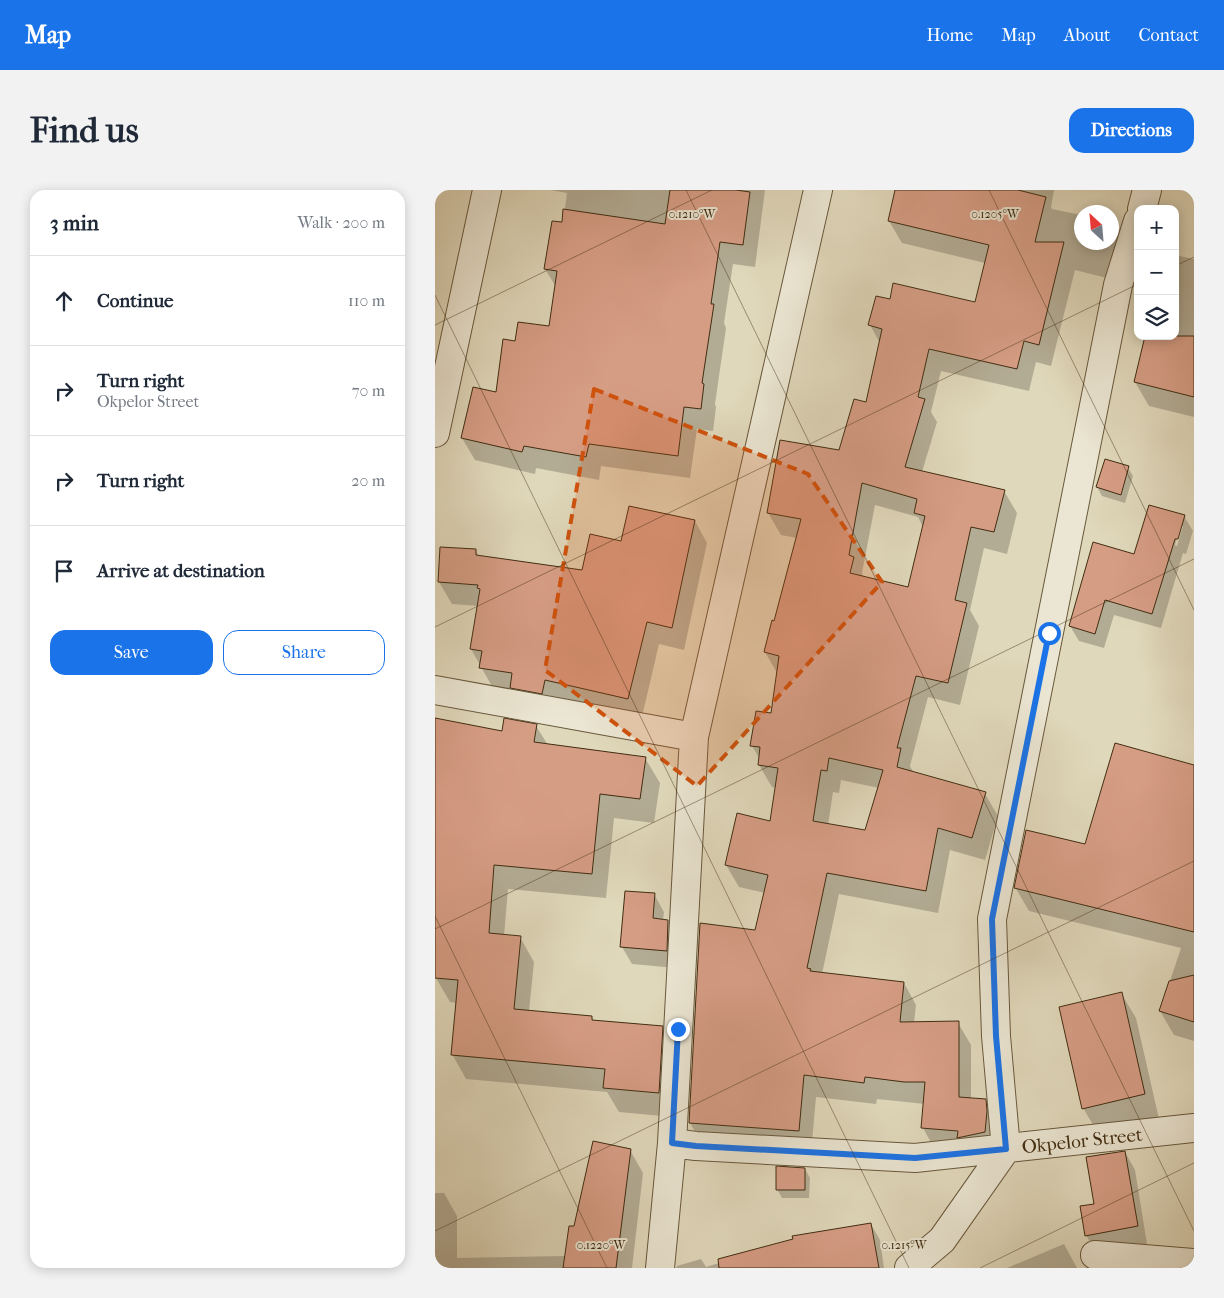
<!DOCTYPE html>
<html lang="en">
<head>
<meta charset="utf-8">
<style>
	body { margin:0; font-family:"IM FELL French Canon",serif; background:#f2f2f3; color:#1f2937 }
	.controls { position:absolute; right:15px; top:15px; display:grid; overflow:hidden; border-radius:10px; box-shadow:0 2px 12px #0003 }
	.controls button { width:45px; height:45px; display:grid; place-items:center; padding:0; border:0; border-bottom:1px solid #e0e1e3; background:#fff; color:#1f2937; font:25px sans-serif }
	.compass { position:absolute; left:639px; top:15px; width:45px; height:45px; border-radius:50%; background:#fff; box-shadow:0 2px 12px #0003; rotate:334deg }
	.stop { position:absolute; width:15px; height:15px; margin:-11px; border:4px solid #1a73e8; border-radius:50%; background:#fff }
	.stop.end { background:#1a73e8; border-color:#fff; box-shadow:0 1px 5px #0008 }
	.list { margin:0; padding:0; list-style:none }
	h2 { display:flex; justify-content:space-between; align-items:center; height:65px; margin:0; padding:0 20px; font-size:21px }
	h2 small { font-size:16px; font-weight:400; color:#747a83 }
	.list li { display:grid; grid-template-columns:32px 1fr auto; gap:15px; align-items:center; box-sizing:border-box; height:90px; padding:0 20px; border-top:1px solid #e0e1e3 }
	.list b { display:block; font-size:19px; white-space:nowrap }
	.list p { margin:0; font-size:16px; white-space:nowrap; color:#747a83 }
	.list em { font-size:16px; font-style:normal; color:#747a83 }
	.actions { display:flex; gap:10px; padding:15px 20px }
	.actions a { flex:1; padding:11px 0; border:1px solid #1a73e8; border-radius:15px; text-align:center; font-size:18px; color:#1a73e8 }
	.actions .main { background:#1a73e8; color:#fff }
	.icon { flex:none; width:28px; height:28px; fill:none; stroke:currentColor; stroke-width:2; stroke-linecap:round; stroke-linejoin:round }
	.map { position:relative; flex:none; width:759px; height:1078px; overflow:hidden; border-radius:15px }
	header { display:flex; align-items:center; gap:30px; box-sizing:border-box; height:70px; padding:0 25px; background:#1a73e8; color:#fff }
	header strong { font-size:24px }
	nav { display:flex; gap:28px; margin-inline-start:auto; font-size:18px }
	.intro { display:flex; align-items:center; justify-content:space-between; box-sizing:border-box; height:120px; padding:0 30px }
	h1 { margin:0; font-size:35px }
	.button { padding:12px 22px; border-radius:15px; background:#1a73e8; color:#fff; font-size:18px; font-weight:700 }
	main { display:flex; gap:30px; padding:0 30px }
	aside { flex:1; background:#fff; border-radius:15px; box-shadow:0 2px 12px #0003 }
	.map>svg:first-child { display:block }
	.shadow { fill:#0003; fill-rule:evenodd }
	.building { fill:#d69d85; stroke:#412d11; fill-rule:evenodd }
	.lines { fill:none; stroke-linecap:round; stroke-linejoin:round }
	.minor-casing { stroke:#69583c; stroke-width:30 }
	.minor { stroke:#ebe6d3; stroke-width:28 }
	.route { stroke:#1a73e8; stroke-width:6 }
	.marked { fill:#cf520d; fill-opacity:0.2; stroke:#cf520d; stroke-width:4; stroke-dasharray:10 6; stroke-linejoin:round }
	.ticks { fill:none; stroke:#412d11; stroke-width:1; stroke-opacity:0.45 }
	.labels { text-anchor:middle; stroke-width:4; stroke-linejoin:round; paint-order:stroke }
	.street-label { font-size:19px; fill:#412d11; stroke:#ebe6d3 }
	.ticks-label { font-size:12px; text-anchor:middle; fill:#412d11; stroke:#ebe6d3; stroke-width:4; stroke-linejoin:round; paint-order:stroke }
</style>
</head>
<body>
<header>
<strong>Map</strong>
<nav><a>Home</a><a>Map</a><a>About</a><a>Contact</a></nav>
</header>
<div class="intro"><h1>Find us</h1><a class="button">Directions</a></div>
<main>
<aside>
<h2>3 min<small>Walk · 200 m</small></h2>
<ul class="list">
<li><svg class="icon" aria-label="ahead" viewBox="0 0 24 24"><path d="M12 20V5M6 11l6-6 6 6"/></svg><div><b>Continue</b></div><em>110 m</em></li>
<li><svg class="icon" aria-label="right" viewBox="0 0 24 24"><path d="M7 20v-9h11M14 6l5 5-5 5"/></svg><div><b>Turn right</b><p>Okpelor Street</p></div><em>70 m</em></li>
<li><svg class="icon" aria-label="right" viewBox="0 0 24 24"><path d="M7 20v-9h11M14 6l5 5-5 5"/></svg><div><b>Turn right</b></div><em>20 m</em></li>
<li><svg class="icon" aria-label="arrive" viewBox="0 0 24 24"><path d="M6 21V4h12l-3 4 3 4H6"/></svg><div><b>Arrive at destination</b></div></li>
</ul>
<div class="actions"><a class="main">Save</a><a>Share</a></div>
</aside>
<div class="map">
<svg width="759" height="1078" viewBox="0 0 759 1078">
	<rect width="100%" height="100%" fill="#e0d8bb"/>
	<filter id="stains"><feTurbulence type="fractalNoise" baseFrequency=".004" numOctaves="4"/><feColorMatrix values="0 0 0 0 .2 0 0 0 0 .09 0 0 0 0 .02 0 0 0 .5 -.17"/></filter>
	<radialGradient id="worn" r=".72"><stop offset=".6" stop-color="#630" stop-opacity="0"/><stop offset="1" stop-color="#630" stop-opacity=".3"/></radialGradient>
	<!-- shadow -->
	<path class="shadow" d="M 116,0 L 330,0 L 320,77 L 298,74 L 289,133 L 291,138 L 280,214 L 281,217 L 278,241 L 262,239 L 255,288 L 166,276 L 164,290 L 101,278 L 100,284 L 40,270 L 27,248 L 62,204 L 81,152 L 115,137 L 121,97 L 110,79 L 128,34 L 132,3 Z
		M 462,0 L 619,0 L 616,17 L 617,19 L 646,25 L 646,52 L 676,52 L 676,33 L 689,54 L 680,90 L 640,80 L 616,176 L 601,172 L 594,201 L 506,181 L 496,222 L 502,232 L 487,282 L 569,301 L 582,323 L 572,364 L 549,358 L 535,420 L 544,436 L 525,515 L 493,507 L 475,576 L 478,582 L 550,604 L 563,626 L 550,670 L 515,660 L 503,723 L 404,704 L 387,784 L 469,793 L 481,815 L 479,833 L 523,833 L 536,855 L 536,909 L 550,910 L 563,932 L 564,944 L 500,960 L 488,938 L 490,914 L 442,909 L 441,914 L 381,907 L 376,963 L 268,955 L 255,933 L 321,742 L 330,703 L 304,697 L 291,675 L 336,633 L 341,598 L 337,597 L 324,575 L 325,569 L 317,556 L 337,524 L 342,483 L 330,462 L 340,432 L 362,348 L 346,345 L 333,323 L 405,262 L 431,213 L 445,153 L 435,135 L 456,111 L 540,114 L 550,73 L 467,53 L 454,31 ZM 440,315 L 483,327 L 488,337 L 474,398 L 429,388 L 427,383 ZM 406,590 L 444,598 L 431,642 L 393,635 L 398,602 L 404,603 Z
		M 740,65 L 759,69 L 759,227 L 714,216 L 700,192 L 711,146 L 740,146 Z
		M 693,278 L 698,286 L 690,313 L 667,306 L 662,297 Z
		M 749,326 L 758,341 L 751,364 L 748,363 L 726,438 L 679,425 L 669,458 L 644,451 L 635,436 L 700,366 ZM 745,336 L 748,336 L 742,356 L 740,355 Z
		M 260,331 L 272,353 L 249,460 L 224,454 L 206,531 L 59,500 L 36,459 L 44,416 L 17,414 L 4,392 L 6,359 L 40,360 L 44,366 L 148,382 L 187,353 Z
		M 0,530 L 68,543 L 101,536 L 113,555 L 210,568 L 225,593 L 219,633 L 179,628 L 171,708 L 73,699 L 69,746 L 85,747 L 99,772 L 94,821 L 156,827 L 159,831 L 227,837 L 241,861 L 238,927 L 184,922 L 172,902 L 31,889 L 17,864 L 22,813 L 15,812 L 1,788 Z
		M 759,577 L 759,851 L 739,845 L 725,821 L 746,758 L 594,721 L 580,697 L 651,656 Z
		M 219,704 L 229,722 L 228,730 L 233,731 L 243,748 L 241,778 L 197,774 L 187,757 Z
		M 686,803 L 701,828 L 724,929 L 663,943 L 648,918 Z
		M 195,960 L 208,983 L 197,1078 L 0,1078 L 0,1003 L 9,1003 L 22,1026 L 22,1068 L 131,1066 L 140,1038 Z
		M 690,962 L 700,980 L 712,1054 L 661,1063 L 651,1045 L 661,1015 Z
		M 370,979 L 375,988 L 374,1008 L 347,1008 L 342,999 Z
		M 436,1034 L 445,1050 L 449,1078 L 241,1078 L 242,1076 L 266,1069 L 271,1077 L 359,1050 Z
		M 629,1054 L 642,1078 L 572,1078 Z"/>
	<!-- building -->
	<path class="building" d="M 235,0 L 301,0 L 315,2 L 308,55 L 285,52 L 276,114 L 279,114 L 267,193 L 269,194 L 266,219 L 249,217 L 243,266 L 154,254 L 151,267 L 89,256 L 87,262 L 26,248 L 38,197 L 61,202 L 68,149 L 80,151 L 83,132 L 114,136 L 122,81 L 109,79 L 117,31 L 127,32 L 128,19 L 230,34 Z
		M 460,0 L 583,0 L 611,7 L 600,52 L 629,52 L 604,155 L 589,151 L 582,179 L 494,159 L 483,207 L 490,209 L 470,277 L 570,300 L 559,342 L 536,337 L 520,410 L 532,413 L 513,493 L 481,486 L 462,558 L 466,558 L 462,577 L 551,602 L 537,648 L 503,638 L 491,701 L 392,683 L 372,778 L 376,779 L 375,781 L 469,792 L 465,832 L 524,831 L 524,907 L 551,909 L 552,921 L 550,942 L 522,948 L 523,941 L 486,938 L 490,892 L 469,892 L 430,887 L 429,893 L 369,885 L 364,941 L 254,933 L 265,733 L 320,740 L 333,685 L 290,675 L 302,623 L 335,631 L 343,578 L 323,575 L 325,557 L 315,556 L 321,521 L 336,523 L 344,466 L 329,462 L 337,430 L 339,431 L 366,329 L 332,323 L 345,250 L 404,260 L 419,209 L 431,212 L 447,139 L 433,135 L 441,106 L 455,109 L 458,93 L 540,112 L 554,55 L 453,31 ZM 427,293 L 482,309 L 479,323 L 490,326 L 473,397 L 415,383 L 419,367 L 414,365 ZM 394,568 L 448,580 L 430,640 L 378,631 L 386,580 L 392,581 Z
		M 710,146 L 759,146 L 759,207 L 699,192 Z
		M 670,269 L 694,276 L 686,305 L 661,297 Z
		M 714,315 L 750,325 L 743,349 L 740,349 L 717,424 L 670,410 L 660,444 L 634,436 L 658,352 L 699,364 Z
		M 194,316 L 260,330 L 237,438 L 212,432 L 193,509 L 110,490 L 107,504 L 75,498 L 77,483 L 44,478 L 47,461 L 35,459 L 45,399 L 42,398 L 43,395 L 3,392 L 5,357 L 41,359 L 41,365 L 147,380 L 155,344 L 186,351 Z
		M 0,528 L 67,541 L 69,528 L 102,534 L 99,552 L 211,567 L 205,609 L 165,604 L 157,684 L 59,675 L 54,743 L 86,746 L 79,819 L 157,826 L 157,830 L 228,836 L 224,903 L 168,898 L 170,879 L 16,865 L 23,790 L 0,788 Z
		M 680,553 L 759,575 L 759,742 L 579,698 L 591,640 L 650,654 Z
		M 190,701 L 220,703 L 218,728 L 233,730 L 232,761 L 185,757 Z
		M 759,785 L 759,832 L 724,821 L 734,791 Z
		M 687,802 L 710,904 L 647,919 L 624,817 Z
		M 158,951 L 196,959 L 181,1078 L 128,1078 L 134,1036 L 139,1036 Z
		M 690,961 L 703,1036 L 650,1046 L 645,1016 L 659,1014 L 651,967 Z
		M 341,976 L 370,978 L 370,1000 L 341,1000 Z
		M 436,1033 L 444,1078 L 284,1078 L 283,1069 L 358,1049 L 357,1046 Z"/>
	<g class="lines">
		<defs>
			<path id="minor" d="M 707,19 L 712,0
				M 0,243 L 52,0
				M 0,500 L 259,547
				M 237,953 L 261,956 L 480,968 L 759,938
				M 660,1065 L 759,1073
				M 225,1078 L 237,953 L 259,547 L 383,0
				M 474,1078 L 507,1050 L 571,959 L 561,846 L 557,729 L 683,95 L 703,31"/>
		</defs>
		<!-- minor casing -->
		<use href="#minor" class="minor-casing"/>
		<!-- minor -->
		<use href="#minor" class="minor"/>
	</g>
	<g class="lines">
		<!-- route -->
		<path class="route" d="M 243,839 L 237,953 L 261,956 L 480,968 L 571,959 L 561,846 L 557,729 L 614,443"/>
	</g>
	<!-- marked area -->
	<path class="marked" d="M 159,199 L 373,284 L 447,392 L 262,596 L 110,480 Z"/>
	<!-- ticks -->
	<path class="ticks" d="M 251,0 L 759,1041M 554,0 L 759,420M 740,76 L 759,67M 0,105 L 474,1078M 0,135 L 277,0M 0,437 L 703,94M 0,726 L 172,1078M 0,739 L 759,369M 0,1041 L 759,671M 545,1078 L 759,973"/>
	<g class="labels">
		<!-- street labels -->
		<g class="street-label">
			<text transform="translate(647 950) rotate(-6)" y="7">Okpelor Street</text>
		</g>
	</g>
	<g class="ticks-label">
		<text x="257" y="28">0.1210°W</text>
		<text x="560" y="28">0.1205°W</text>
		<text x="166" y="1059">0.1220°W</text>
		<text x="469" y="1059">0.1215°W</text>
	</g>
	<rect width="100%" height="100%" filter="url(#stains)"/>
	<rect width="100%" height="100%" fill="url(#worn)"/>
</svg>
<div class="controls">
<button>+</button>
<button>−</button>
<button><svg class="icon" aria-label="layers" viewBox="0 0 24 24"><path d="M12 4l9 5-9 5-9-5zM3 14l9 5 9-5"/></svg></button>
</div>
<svg class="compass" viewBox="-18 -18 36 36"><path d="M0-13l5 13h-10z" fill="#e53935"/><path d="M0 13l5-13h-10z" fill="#747a83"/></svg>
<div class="stop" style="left:614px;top:443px"></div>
<div class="stop end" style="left:243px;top:839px"></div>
</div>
</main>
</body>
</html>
